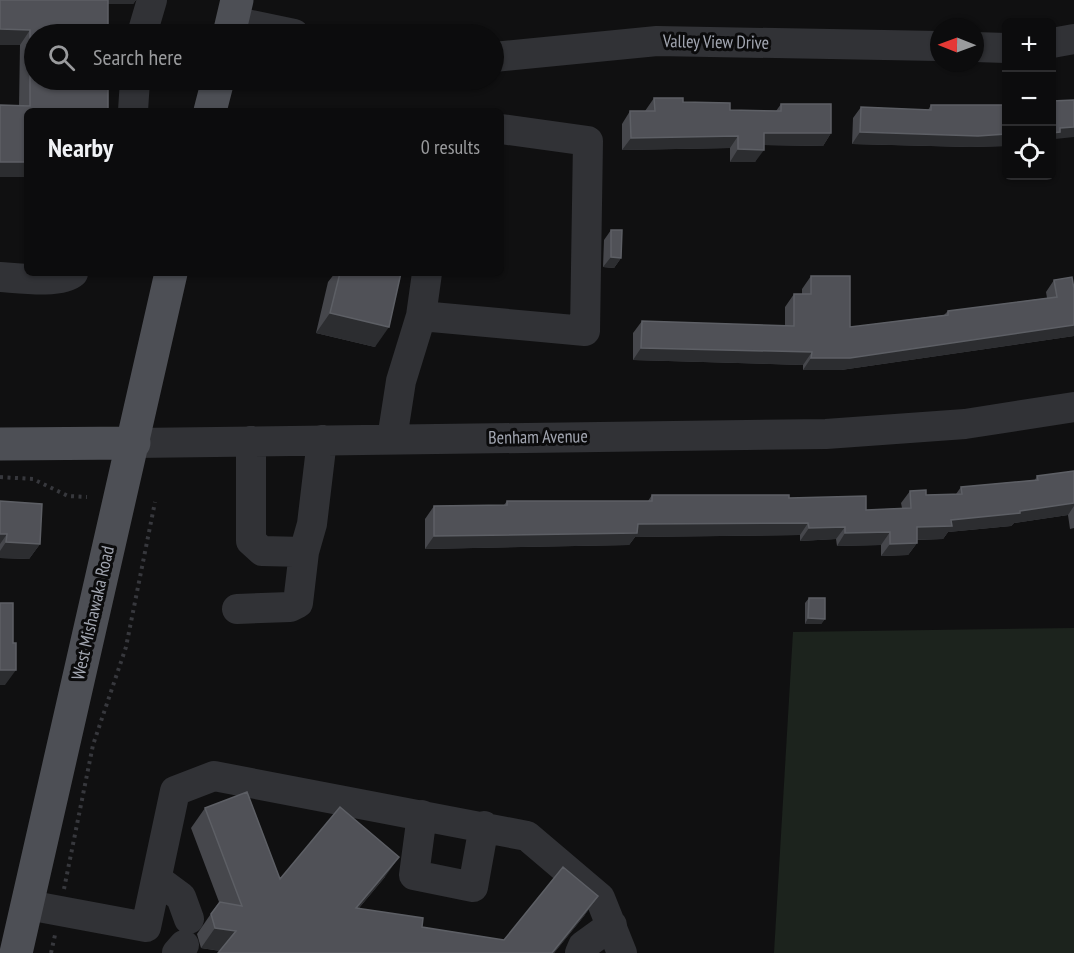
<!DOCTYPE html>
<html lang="en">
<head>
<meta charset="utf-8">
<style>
	body { margin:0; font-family:"PT Sans Narrow",sans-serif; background:#151516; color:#f1f3f6 }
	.controls { position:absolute; right:18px; top:18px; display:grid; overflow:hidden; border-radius:9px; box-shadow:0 2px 4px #0004 }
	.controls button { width:54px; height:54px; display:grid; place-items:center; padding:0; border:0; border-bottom:2px solid #2c2c2e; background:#0c0c0d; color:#f1f3f6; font:30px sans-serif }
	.compass { position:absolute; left:930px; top:18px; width:54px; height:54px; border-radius:50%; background:#0c0c0d; box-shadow:0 2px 4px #0004; rotate:271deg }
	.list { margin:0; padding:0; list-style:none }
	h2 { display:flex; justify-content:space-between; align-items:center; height:78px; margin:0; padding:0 24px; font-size:26px }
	h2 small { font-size:20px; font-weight:400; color:#9a9b9d }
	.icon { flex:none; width:33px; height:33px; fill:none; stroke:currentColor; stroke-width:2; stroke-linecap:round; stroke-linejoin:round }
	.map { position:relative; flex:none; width:1074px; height:953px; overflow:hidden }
	.search { position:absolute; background:#0c0c0d; box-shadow:0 2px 4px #0004; left:24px; top:24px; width:480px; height:66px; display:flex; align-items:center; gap:15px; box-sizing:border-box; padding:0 21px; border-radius:33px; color:#9a9b9d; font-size:22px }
	.panel { position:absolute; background:#0c0c0d; box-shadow:0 2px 4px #0004; left:24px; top:108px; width:480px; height:168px; border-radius:9px }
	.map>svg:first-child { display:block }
	.green { fill:#1c231d }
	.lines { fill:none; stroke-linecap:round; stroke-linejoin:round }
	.path { stroke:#37383d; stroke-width:4; stroke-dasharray:3 4.5; stroke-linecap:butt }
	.minor { stroke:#313236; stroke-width:30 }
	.major { stroke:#4d4f55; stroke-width:33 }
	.wall { fill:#46474c }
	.shaded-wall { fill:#2c2d30 }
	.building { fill:#505157; stroke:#5d5f65; stroke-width:1.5 }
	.labels { text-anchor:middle; stroke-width:6; stroke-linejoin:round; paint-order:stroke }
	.street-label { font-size:18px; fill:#a2a6b1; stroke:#0b0b0c }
</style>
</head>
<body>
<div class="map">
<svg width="1074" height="953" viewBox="0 0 1074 953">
	<rect width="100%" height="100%" fill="#101011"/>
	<!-- green -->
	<path class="green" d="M 1074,628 L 1074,953 L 774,953 L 793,632 Z"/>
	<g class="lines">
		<!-- path -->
		<path class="path" d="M 0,477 L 33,479 L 68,496 L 87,497
			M 64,889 L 93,745 L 126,647 L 155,502
			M 51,953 L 55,935"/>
		<!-- minor -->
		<path class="minor" d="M 232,21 L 294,34
			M 142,34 L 152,0
			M 1052,43 L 1074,39
			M 975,47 L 1006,48
			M 494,57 L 657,41 L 939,46
			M 133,111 L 135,80
			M 0,277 C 17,278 61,284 73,273
			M 421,316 L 585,331 L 588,141 L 501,129
			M 392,439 L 401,381 L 421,316 L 427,273
			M 251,441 L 251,541 L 262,551 L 304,552 L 312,524 L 322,440
			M 134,443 L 826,434 L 965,424 L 1074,407
			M 237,609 L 290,607 L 298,603 L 304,552
			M 422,815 L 414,875 L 473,887 L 484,826
			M 158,880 L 181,897 L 189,919
			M 28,905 L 146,927 L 175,791 L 214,776 L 527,836 L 600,898 L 622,953
			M 177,953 L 184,945
			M 580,953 L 583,946 L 612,925"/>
		<!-- major -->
		<path class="major" d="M 229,34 L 237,0
			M 210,111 L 218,80
			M 0,444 L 134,443
			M 16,953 L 171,273"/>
	</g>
	<!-- wall -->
	<path class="wall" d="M 0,0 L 136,0 L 133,4 L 108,4 L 108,80 L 27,111 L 27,177 L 0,177 L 0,105 L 19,106 L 20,45 L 0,45 Z
		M 654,98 L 730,110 L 776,111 L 781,104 L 831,133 L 823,146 L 764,145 L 755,162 L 730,162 L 730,148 L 622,150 L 622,124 L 630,111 L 645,111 Z
		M 931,105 L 1006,105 L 1006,146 L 970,147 L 852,144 L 853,118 L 861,107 L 928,110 Z
		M 611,230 L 621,258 L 614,268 L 603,267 L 604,240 Z
		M 335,273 L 404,273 L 400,277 L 375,347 L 316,333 L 328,282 Z
		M 811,276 L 850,327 L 944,315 L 948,311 L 1047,298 L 1046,292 L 1054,280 L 1074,336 L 841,370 L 803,370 L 803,365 L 633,360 L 633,333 L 642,321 L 785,326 L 785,307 L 794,294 L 802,294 L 802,289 Z
		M 1074,471 L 1074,528 L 1070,529 L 1068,515 L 1014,523 L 1011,526 L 948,532 L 943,539 L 917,540 L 917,543 L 908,555 L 881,556 L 881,545 L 837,546 L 836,539 L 800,541 L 800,535 L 635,537 L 629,545 L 425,549 L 425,519 L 434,506 L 504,505 L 507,501 L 648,501 L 652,495 L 789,498 L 866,510 L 902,508 L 901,503 L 910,491 L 926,495 L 956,494 L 961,487 L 1035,480 L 1037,476 Z
		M 0,501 L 40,544 L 29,559 L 0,558 Z
		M 809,598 L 825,619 L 821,624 L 805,624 L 805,603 Z
		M 205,808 L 280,879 L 385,877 L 359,908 L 422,927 L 504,940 L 598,896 L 584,916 L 554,953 L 220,951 L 201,948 L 197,934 L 219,902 L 191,828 Z"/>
	<!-- shaded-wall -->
	<path class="shaded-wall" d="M 101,0 L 136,0 L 133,4 L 98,4 Z
		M 0,29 L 30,30 L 20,45 L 0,45 Z
		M 1074,127 L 1074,137 L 1055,139 L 1052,144 L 1052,133 L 1060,128 Z
		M 860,132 L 1006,134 L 1006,146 L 970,147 L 852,144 Z
		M 764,133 L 831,133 L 823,146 L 755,145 Z
		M 738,136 L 730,148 L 622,150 L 631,138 Z
		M 738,149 L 764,150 L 755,162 L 730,162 Z
		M 0,162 L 27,162 L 27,177 L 0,177 Z
		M 611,257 L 621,258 L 614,268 L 603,267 Z
		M 330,313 L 389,327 L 375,347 L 316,333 Z
		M 1074,325 L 1074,336 L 841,370 L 803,370 L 811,358 Z
		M 641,348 L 812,352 L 803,365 L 633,360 Z
		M 1074,503 L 1074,506 L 1068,515 L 1014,523 L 1011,526 L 948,532 L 943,539 L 908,540 L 917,527 L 951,520 Z
		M 808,523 L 800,535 L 635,537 L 629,545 L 425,549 L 434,536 L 638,524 Z
		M 845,527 L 836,539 L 800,541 L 809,528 Z
		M 890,532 L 881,545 L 837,546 L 845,533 Z
		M 0,534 L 7,534 L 0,544 Z
		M 6,542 L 40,544 L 29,559 L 0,558 L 0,551 Z
		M 917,543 L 908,555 L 881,556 L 890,544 Z
		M 808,618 L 825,619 L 821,624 L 805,624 Z
		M 0,670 L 16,670 L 5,685 L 0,685 Z
		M 399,857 L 385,877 L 342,928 L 356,908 Z
		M 598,896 L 584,916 L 554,953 L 552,953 Z
		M 215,928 L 236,931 L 222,951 L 201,948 Z"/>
	<!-- building -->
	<path class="building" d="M 0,0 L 108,0 L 108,34 L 34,34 L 34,80 L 108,80 L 108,111 L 27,111 L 27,162 L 0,162 L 0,105 L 30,106 L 30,30 L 0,29 Z
		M 654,98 L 683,98 L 683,102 L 730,103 L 730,110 L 781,111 L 781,104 L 831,104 L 831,133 L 764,133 L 764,150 L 738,149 L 738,136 L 631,138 L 630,111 L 655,111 Z
		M 1074,100 L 1074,127 L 1060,128 L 1060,132 L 1052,133 L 1052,101 Z
		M 931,105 L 1006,105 L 1006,134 L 978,136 L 860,132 L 861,107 L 931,110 Z
		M 611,230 L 622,230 L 621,258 L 611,257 Z
		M 340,273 L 401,273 L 389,327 L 330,313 Z
		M 811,276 L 850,276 L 850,327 L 948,315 L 948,311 L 1057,297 L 1054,280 L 1072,277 L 1074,289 L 1074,325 L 850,358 L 811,358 L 812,352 L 641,348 L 642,321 L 794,326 L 794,294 L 811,294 Z
		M 1074,471 L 1074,503 L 1020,511 L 1020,513 L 951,520 L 952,526 L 917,527 L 917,543 L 890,544 L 890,532 L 845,533 L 845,527 L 809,528 L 808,523 L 638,524 L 637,533 L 434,536 L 434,506 L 507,505 L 507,501 L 652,501 L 652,495 L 789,495 L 789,498 L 866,496 L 866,510 L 911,508 L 910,491 L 926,490 L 926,495 L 962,494 L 961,487 L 1038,480 L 1037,476 Z
		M 0,501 L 42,504 L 40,544 L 6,542 L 7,534 L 0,534 Z
		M 809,598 L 825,598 L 825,619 L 808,618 Z
		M 0,603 L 13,603 L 13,643 L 16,643 L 16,670 L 0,670 Z
		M 247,792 L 280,879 L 340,807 L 399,857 L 356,908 L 423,918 L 422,927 L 504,940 L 563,867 L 598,896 L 552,953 L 218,953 L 236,931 L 215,928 L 211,914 L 220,902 L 242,906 L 205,808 Z"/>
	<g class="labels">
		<!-- street labels -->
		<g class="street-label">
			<text transform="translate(716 42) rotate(1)" y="6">Valley View Drive</text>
			<text transform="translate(538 437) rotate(-1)" y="6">Benham Avenue</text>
			<text transform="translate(93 613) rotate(-77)" y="6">West Mishawaka Road</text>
		</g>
	</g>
</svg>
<div class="controls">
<button>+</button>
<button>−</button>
<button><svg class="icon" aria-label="locate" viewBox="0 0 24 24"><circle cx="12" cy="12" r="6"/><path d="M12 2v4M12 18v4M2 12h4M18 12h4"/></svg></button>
</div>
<svg class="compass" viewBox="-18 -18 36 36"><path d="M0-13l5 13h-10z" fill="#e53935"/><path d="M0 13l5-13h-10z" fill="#9a9b9d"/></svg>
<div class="search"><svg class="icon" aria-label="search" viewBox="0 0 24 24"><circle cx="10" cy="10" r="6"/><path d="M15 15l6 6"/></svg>Search here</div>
<section class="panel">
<h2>Nearby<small>0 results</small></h2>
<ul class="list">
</ul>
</section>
</div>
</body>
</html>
